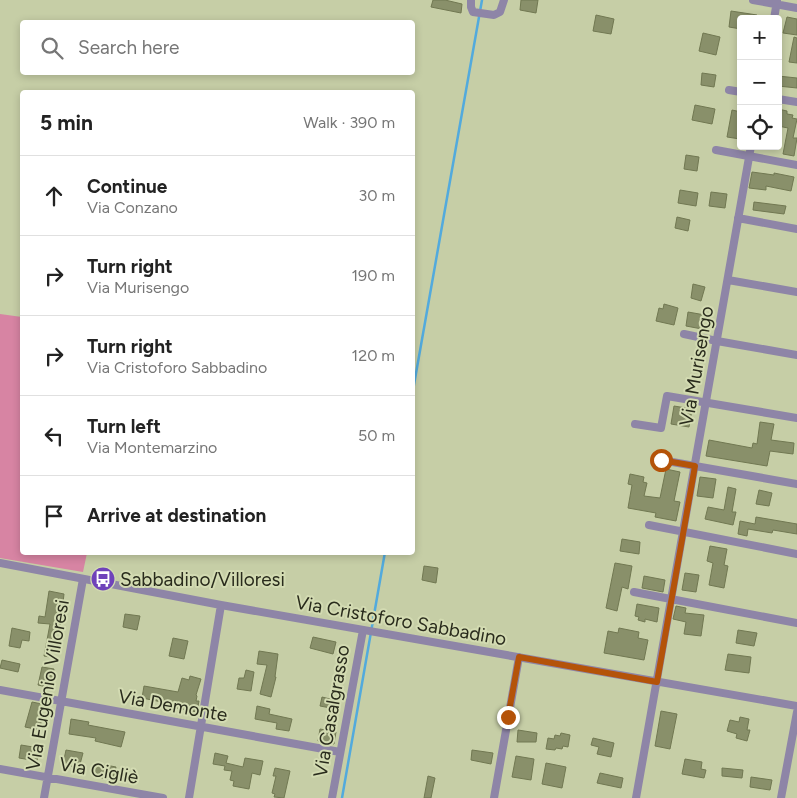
<!DOCTYPE html>
<html lang="en">
<head>
<meta charset="utf-8">
<style>
	body { margin:0; font-family:Figtree,sans-serif; background:#f6f6f6; color:#222 }
	.controls { position:absolute; right:15px; top:15px; display:grid; overflow:hidden; border-radius:5px; box-shadow:0 2px 8px #0003 }
	.controls button { width:45px; height:45px; display:grid; place-items:center; padding:0; border:0; border-bottom:1px solid #e0e0e0; background:#fff; color:#222; font:25px sans-serif }
	.stop { position:absolute; width:15px; height:15px; margin:-11px; border:4px solid #b45309; border-radius:50%; background:#fff }
	.stop.end { background:#b45309; border-color:#fff; box-shadow:0 1px 5px #0008 }
	.list { margin:0; padding:0; list-style:none }
	h2 { display:flex; justify-content:space-between; align-items:center; height:65px; margin:0; padding:0 20px; font-size:21px }
	h2 small { font-size:16px; font-weight:400; color:#767676 }
	.list li { display:grid; grid-template-columns:32px 1fr auto; gap:15px; align-items:center; box-sizing:border-box; height:80px; padding:0 20px; border-top:1px solid #e0e0e0 }
	.list b { display:block; font-size:19px; white-space:nowrap }
	.list p { margin:0; font-size:16px; white-space:nowrap; color:#767676 }
	.list em { font-size:16px; font-style:normal; color:#767676 }
	.icon { flex:none; width:28px; height:28px; fill:none; stroke:currentColor; stroke-width:2; stroke-linecap:round; stroke-linejoin:round }
	.map { position:relative; flex:none; width:797px; height:798px; overflow:hidden }
	.search { position:absolute; background:#fff; box-shadow:0 2px 8px #0003; left:20px; top:20px; width:395px; height:55px; display:flex; align-items:center; gap:12px; box-sizing:border-box; padding:0 18px; border-radius:5px; color:#767676; font-size:19px }
	.panel { position:absolute; background:#fff; box-shadow:0 2px 8px #0003; left:20px; top:90px; width:395px; height:465px; border-radius:5px }
	.map>svg:first-child { display:block }
	.green { fill:#d784a3 }
	.lines { fill:none; stroke-linecap:round; stroke-linejoin:round }
	.stream { stroke:#52aadd; stroke-width:2.5 }
	.building { fill:#89906a; stroke:#717852 }
	.minor { stroke:#8e85a7; stroke-width:8 }
	.route { stroke:#b45309; stroke-width:6 }
	.labels { text-anchor:middle; stroke-width:4; stroke-linejoin:round; paint-order:stroke }
	.street-label { font-size:19px; fill:#292b1c; stroke:#d3dbb2 }
	.poi-label { font-size:19px; fill:#292b1c; stroke:#d3dbb2; text-anchor:start }
</style>
</head>
<body>
<div class="map">
<svg width="797" height="798" viewBox="0 0 797 798">
	<rect width="100%" height="100%" fill="#c6cea6"/>
	<!-- green -->
	<path class="green" d="M 0,314 L 22,317 L 22,552 L 87,553 L 83,572 L 0,558 Z"/>
	<g class="lines">
		<!-- stream -->
		<path class="stream" d="M 412,396 L 482,0
			M 342,798 L 385,552"/>
	</g>
	<!-- building -->
	<path class="building" d="M 433,0 L 445,0 L 462,4 L 461,13 L 431,7 Z
		M 521,0 L 538,0 L 536,13 L 520,10 Z
		M 731,11 L 757,15 L 757,19 L 741,19 L 741,29 L 729,27 Z
		M 596,15 L 614,19 L 611,34 L 593,31 Z
		M 787,17 L 797,19 L 797,35 L 783,33 Z
		M 703,33 L 720,37 L 716,55 L 699,51 Z
		M 794,37 L 797,38 L 797,63 L 789,62 Z
		M 702,73 L 716,75 L 714,87 L 701,85 Z
		M 778,76 L 797,78 L 797,88 L 778,86 Z
		M 695,105 L 715,109 L 712,124 L 692,120 Z
		M 778,109 L 787,111 L 787,114 L 793,115 L 792,118 L 797,119 L 793,138 L 797,138 L 794,156 L 783,154 L 788,128 L 778,126 Z
		M 732,110 L 741,112 L 740,139 L 727,137 Z
		M 686,155 L 699,157 L 697,171 L 684,169 Z
		M 752,172 L 774,175 L 774,173 L 794,177 L 791,191 L 766,186 L 766,190 L 749,188 Z
		M 680,190 L 698,193 L 696,206 L 678,203 Z
		M 711,192 L 727,194 L 725,208 L 709,206 Z
		M 754,202 L 786,206 L 784,214 L 753,210 Z
		M 677,217 L 690,220 L 688,231 L 675,228 Z
		M 693,284 L 705,287 L 701,301 L 691,298 Z
		M 664,304 L 678,308 L 674,325 L 656,321 L 659,308 L 663,309 Z
		M 688,312 L 705,315 L 702,329 L 686,326 Z
		M 674,406 L 692,409 L 689,427 L 671,424 Z
		M 760,422 L 774,424 L 771,440 L 794,443 L 793,454 L 770,451 L 767,466 L 706,456 L 709,440 L 752,448 L 753,443 L 757,444 Z
		M 666,469 L 680,472 L 674,501 L 680,502 L 676,521 L 655,517 L 656,513 L 628,508 L 632,485 L 628,484 L 630,474 L 644,477 L 643,482 L 647,483 L 644,496 L 660,498 Z
		M 700,477 L 716,479 L 713,498 L 697,496 Z
		M 728,487 L 736,489 L 732,512 L 736,512 L 733,525 L 705,519 L 708,507 L 724,510 Z
		M 759,490 L 772,493 L 769,506 L 756,504 Z
		M 756,517 L 797,524 L 797,534 L 773,530 L 772,533 L 748,529 L 747,536 L 738,534 L 740,521 L 755,524 Z
		M 622,539 L 640,542 L 639,554 L 620,551 Z
		M 710,546 L 727,549 L 724,565 L 728,566 L 724,588 L 709,585 L 713,563 L 707,561 Z
		M 615,563 L 632,566 L 628,589 L 622,587 L 617,611 L 606,608 Z
		M 424,566 L 438,568 L 436,583 L 422,580 Z
		M 685,573 L 699,575 L 696,592 L 682,590 Z
		M 644,576 L 665,580 L 663,592 L 642,588 Z
		M 49,591 L 64,594 L 60,628 L 56,627 L 50,657 L 44,656 L 50,624 L 38,623 L 39,616 L 45,617 Z
		M 637,604 L 659,608 L 657,622 L 645,619 L 645,622 L 638,620 L 639,617 L 635,616 Z
		M 676,606 L 686,608 L 685,613 L 704,615 L 701,636 L 684,634 L 686,622 L 673,619 Z
		M 125,614 L 140,616 L 137,630 L 123,627 Z
		M 12,628 L 30,632 L 29,641 L 22,640 L 20,648 L 9,646 Z
		M 619,628 L 639,632 L 638,638 L 648,640 L 644,660 L 604,653 L 608,631 L 618,633 Z
		M 738,630 L 757,633 L 754,646 L 736,643 Z
		M 313,637 L 336,642 L 333,654 L 310,648 Z
		M 173,638 L 188,641 L 184,659 L 169,656 Z
		M 259,651 L 278,654 L 275,677 L 276,677 L 271,697 L 260,694 L 267,665 L 257,664 Z
		M 728,654 L 751,657 L 749,673 L 725,670 Z
		M 2,660 L 20,664 L 18,672 L 0,668 Z
		M 42,667 L 54,669 L 51,688 L 38,685 Z
		M 246,670 L 254,672 L 251,691 L 237,689 L 239,678 L 244,678 Z
		M 190,676 L 201,679 L 196,695 L 197,696 L 196,701 L 199,701 L 197,712 L 171,707 L 172,704 L 142,698 L 144,686 L 178,692 L 182,678 L 189,680 Z
		M 322,697 L 338,701 L 336,709 L 320,706 Z
		M 32,702 L 42,704 L 39,715 L 42,715 L 40,730 L 25,727 Z
		M 257,706 L 270,709 L 269,714 L 292,719 L 289,731 L 276,729 L 277,723 L 255,719 Z
		M 661,711 L 677,714 L 670,749 L 655,746 Z
		M 740,717 L 749,719 L 747,730 L 750,730 L 747,741 L 736,738 L 737,734 L 727,731 L 730,720 L 739,722 Z
		M 71,719 L 89,722 L 88,725 L 125,732 L 121,747 L 95,741 L 96,738 L 69,734 Z
		M 320,729 L 336,732 L 334,744 L 318,741 Z
		M 518,730 L 537,733 L 536,742 L 517,742 Z
		M 561,733 L 570,735 L 568,747 L 563,746 L 562,749 L 556,748 L 555,750 L 546,749 L 548,738 L 554,739 L 555,735 L 560,736 Z
		M 593,738 L 614,743 L 611,757 L 597,754 L 599,747 L 591,745 Z
		M 21,745 L 39,748 L 37,761 L 19,758 Z
		M 66,750 L 83,753 L 79,768 L 63,764 Z
		M 472,750 L 493,753 L 491,764 L 471,760 Z
		M 215,753 L 228,756 L 226,763 L 243,767 L 245,758 L 263,761 L 260,775 L 252,773 L 249,789 L 233,786 L 234,781 L 230,780 L 232,771 L 224,770 L 225,766 L 213,764 Z
		M 516,756 L 534,759 L 531,780 L 512,777 Z
		M 685,759 L 702,762 L 701,769 L 706,770 L 704,778 L 682,774 Z
		M 95,763 L 116,767 L 113,780 L 92,776 Z
		M 546,763 L 566,767 L 562,788 L 542,784 Z
		M 275,768 L 290,771 L 284,798 L 274,797 L 275,794 L 272,793 L 276,776 L 273,776 Z
		M 722,768 L 743,770 L 742,778 L 722,776 Z
		M 600,773 L 623,778 L 621,788 L 597,783 Z
		M 428,776 L 435,778 L 431,798 L 424,798 Z
		M 751,777 L 772,780 L 770,790 L 750,787 Z"/>
	<g class="lines">
		<!-- minor -->
		<path class="minor" d="M 471,0 L 471,7 L 473,12 L 494,15 L 500,12 L 504,0
			M 753,0 L 797,8
			M 774,19 L 777,1
			M 729,90 L 741,92
			M 778,99 L 797,102
			M 716,150 L 797,165
			M 738,218 L 797,229
			M 728,280 L 797,292
			M 684,334 L 717,341 L 797,355
			M 635,424 L 661,428 L 667,396 L 797,418
			M 661,460 L 797,484
			M 649,525 L 797,554
			M 0,563 L 221,605 L 797,706
			M 634,592 L 797,623
			M 0,690 L 340,752
			M 0,769 L 163,798
			M 44,798 L 83,579
			M 189,798 L 221,605
			M 332,798 L 363,630
			M 494,798 L 519,657
			M 636,798 L 751,146
			M 781,798 L 797,712"/>
	</g>
	<g class="lines">
		<!-- route -->
		<path class="route" d="M 508,717 L 519,657 L 657,682 L 695,466 L 661,460"/>
	</g>
	<!-- icons -->
	<defs>
		<symbol id="bus-disc" viewBox="-11 -11 22 22"><circle r="9.5" fill="#6f42ba" stroke="#d3dbb2"/><path d="M-5-6H5V4H4V6H2V4H-2V6H-4V4H-5ZM-3.5-4V0h7V-4ZM-3.5 1.2v1.5H-2V1.2ZM2 1.2v1.5H3.5V1.2Z" fill="#fff"/></symbol>
	</defs>
	<g fill-rule="evenodd">
		<use href="#bus-disc" x="89" y="565" width="28" height="28"/>
	</g>
	<g class="labels">
		<!-- street labels -->
		<g class="street-label">
			<text transform="translate(696 366) rotate(-80)" y="7">Via Murisengo</text>
			<text transform="translate(401 620) rotate(10)" y="7">Via Cristoforo Sabbadino</text>
			<text transform="translate(47 685) rotate(-80)" y="7">Via Eugenio Villoresi</text>
			<text transform="translate(173 705) rotate(10)" y="7">Via Demonte</text>
			<text transform="translate(331 711) rotate(-80)" y="7">Via Casalgrasso</text>
			<text transform="translate(99 770) rotate(10)" y="7">Via Cigliè</text>
		</g>
		<!-- poi labels -->
		<g class="poi-label">
			<text x="120" y="586">Sabbadino/Villoresi</text>
		</g>
	</g>
</svg>
<div class="controls">
<button>+</button>
<button>−</button>
<button><svg class="icon" aria-label="locate" viewBox="0 0 24 24"><circle cx="12" cy="12" r="6"/><path d="M12 2v4M12 18v4M2 12h4M18 12h4"/></svg></button>
</div>
<div class="stop" style="left:661px;top:460px"></div>
<div class="stop end" style="left:508px;top:717px"></div>
<div class="search"><svg class="icon" aria-label="search" viewBox="0 0 24 24"><circle cx="10" cy="10" r="6"/><path d="M15 15l6 6"/></svg>Search here</div>
<section class="panel">
<h2>5 min<small>Walk · 390 m</small></h2>
<ul class="list">
<li><svg class="icon" aria-label="ahead" viewBox="0 0 24 24"><path d="M12 20V5M6 11l6-6 6 6"/></svg><div><b>Continue</b><p>Via Conzano</p></div><em>30 m</em></li>
<li><svg class="icon" aria-label="right" viewBox="0 0 24 24"><path d="M7 20v-9h11M14 6l5 5-5 5"/></svg><div><b>Turn right</b><p>Via Murisengo</p></div><em>190 m</em></li>
<li><svg class="icon" aria-label="right" viewBox="0 0 24 24"><path d="M7 20v-9h11M14 6l5 5-5 5"/></svg><div><b>Turn right</b><p>Via Cristoforo Sabbadino</p></div><em>120 m</em></li>
<li><svg class="icon" aria-label="left" viewBox="0 0 24 24"><path d="M17 20v-9H6M10 6l-5 5 5 5"/></svg><div><b>Turn left</b><p>Via Montemarzino</p></div><em>50 m</em></li>
<li><svg class="icon" aria-label="arrive" viewBox="0 0 24 24"><path d="M6 21V4h12l-3 4 3 4H6"/></svg><div><b>Arrive at destination</b></div></li>
</ul>
</section>
</div>
</body>
</html>
